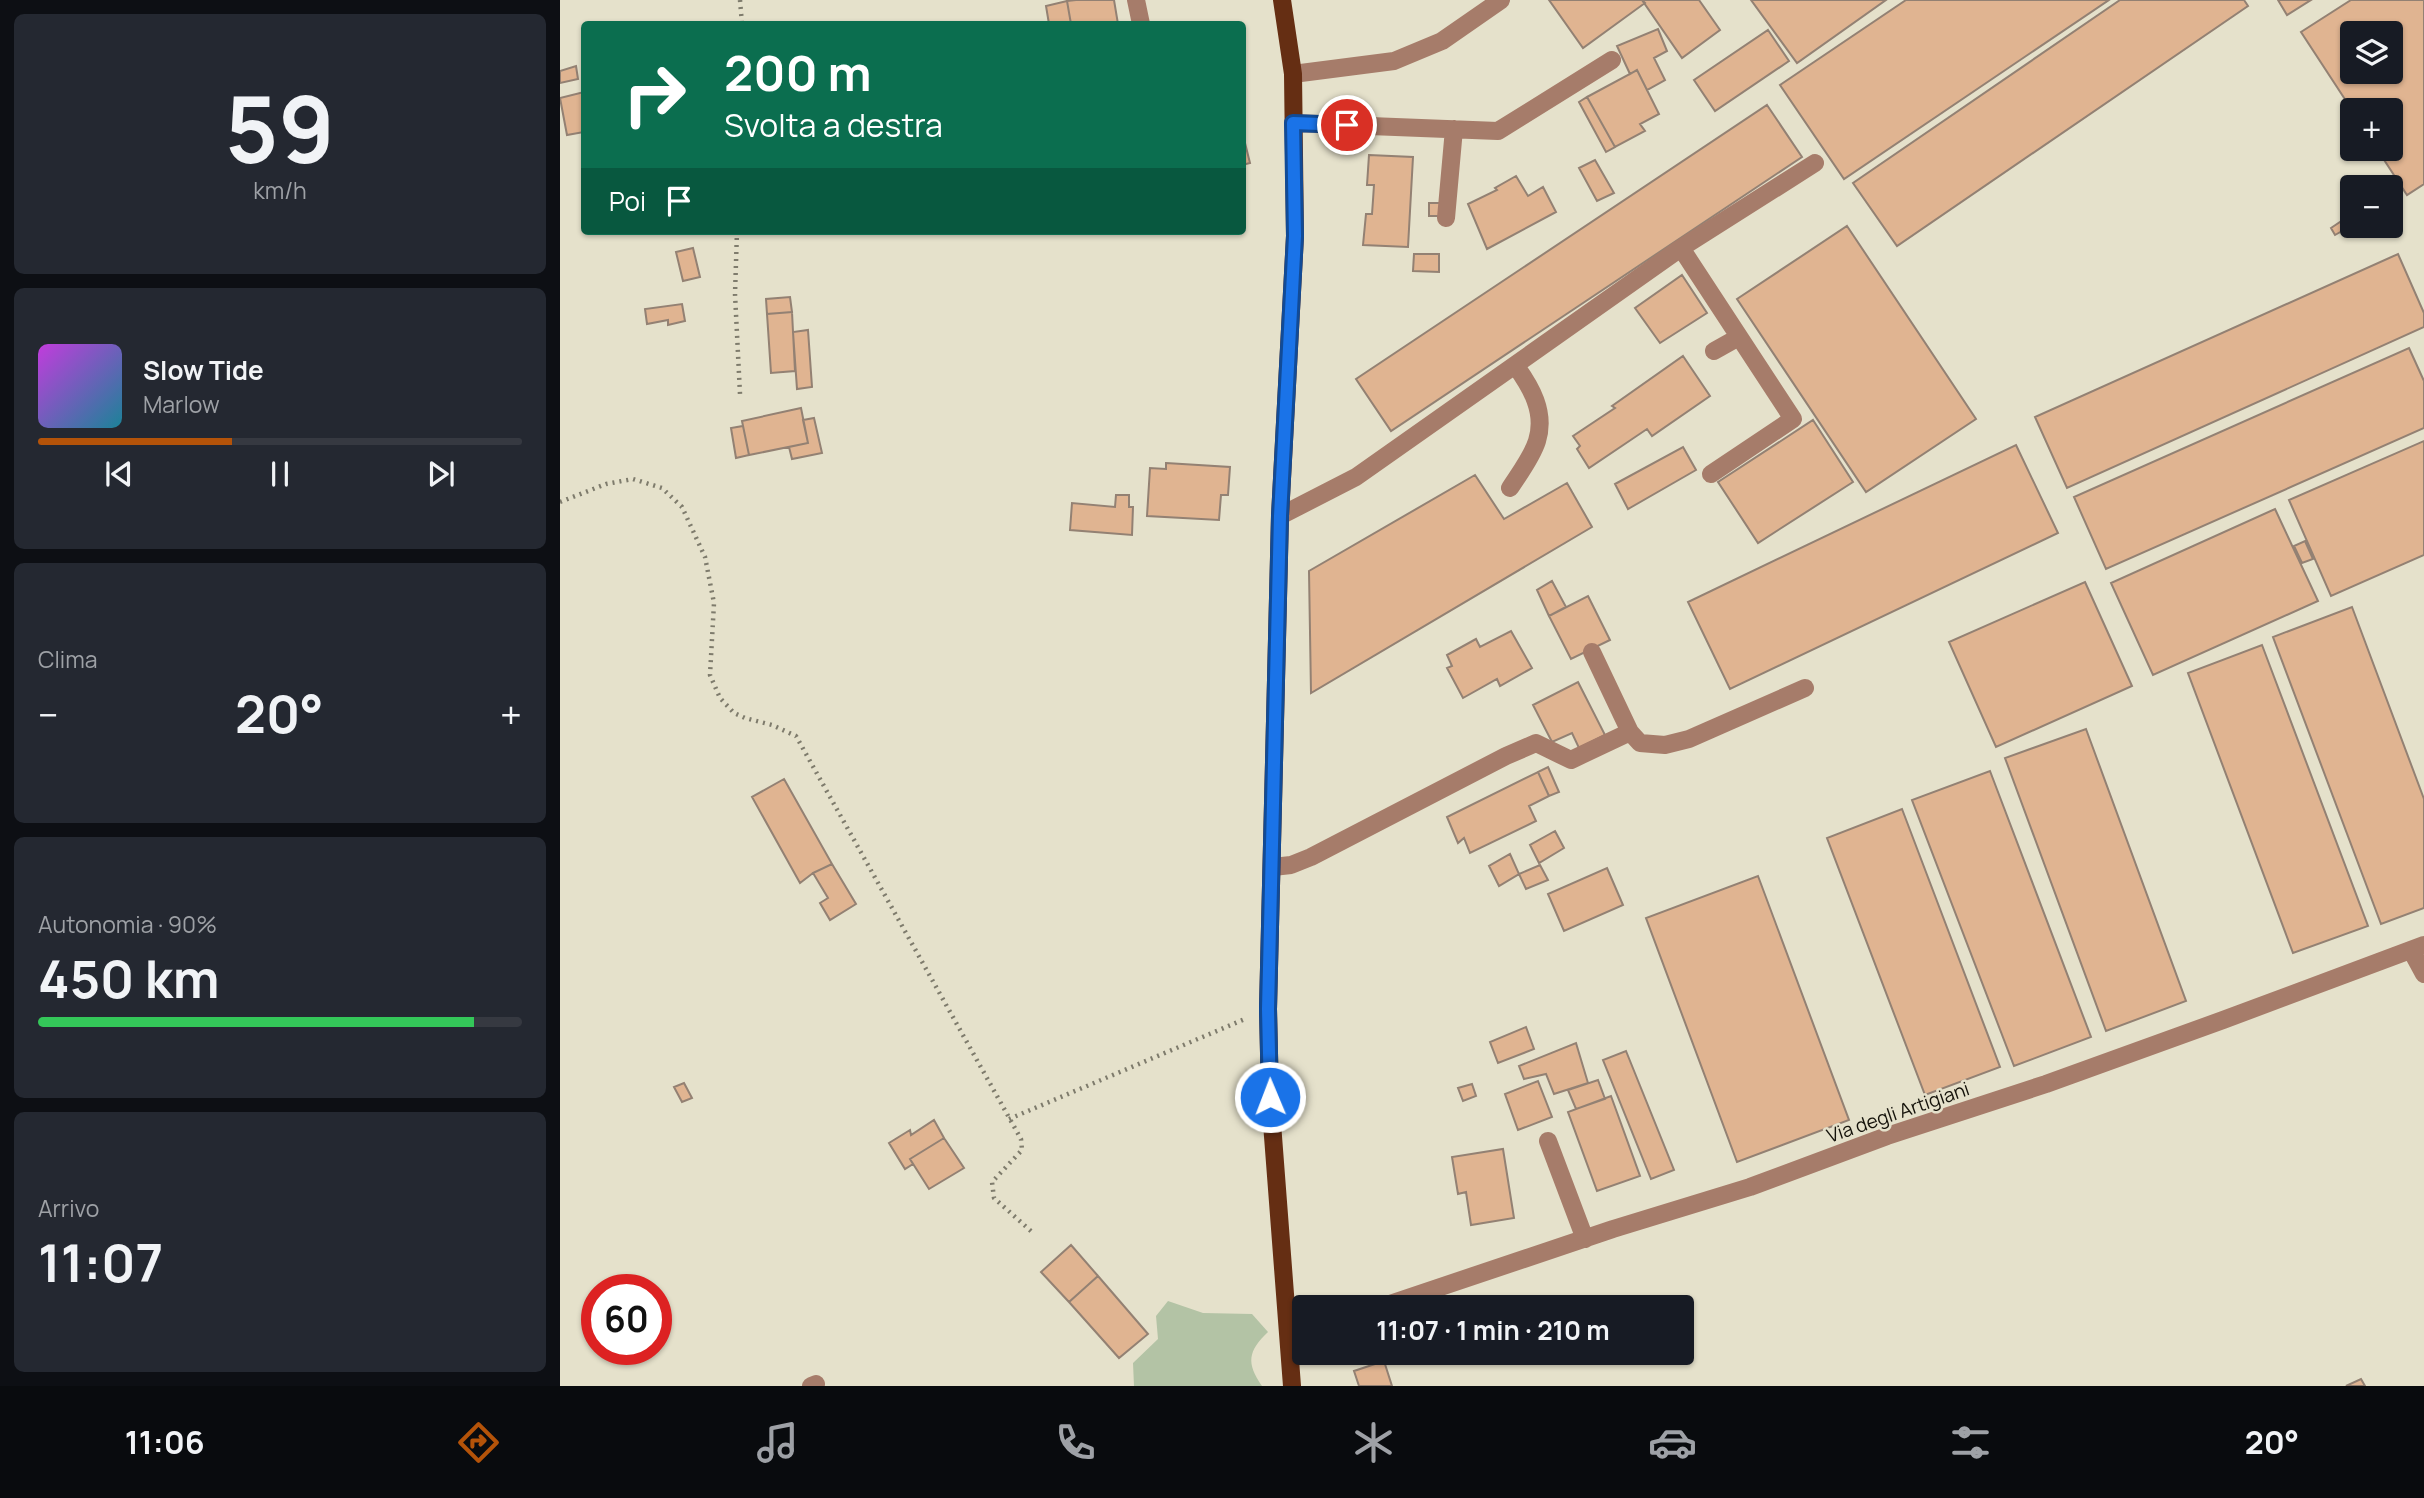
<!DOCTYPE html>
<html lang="it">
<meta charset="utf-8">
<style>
:root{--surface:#171b24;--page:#242831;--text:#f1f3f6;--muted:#9ea1a6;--line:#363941;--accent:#b45309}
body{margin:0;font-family:Manrope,sans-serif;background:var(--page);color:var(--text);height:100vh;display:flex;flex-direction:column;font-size:26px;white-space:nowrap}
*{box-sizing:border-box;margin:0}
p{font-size:23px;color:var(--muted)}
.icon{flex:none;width:38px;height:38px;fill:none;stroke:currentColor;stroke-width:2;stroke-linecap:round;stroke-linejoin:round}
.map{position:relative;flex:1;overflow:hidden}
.panel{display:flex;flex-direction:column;gap:14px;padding:14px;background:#0d0f14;width:560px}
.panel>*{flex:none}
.top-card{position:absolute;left:21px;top:21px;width:665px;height:214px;border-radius:7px;box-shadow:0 2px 5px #0004;background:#0b6e4f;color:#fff;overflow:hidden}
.tools{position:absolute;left:1780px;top:21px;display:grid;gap:14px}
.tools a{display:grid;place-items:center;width:63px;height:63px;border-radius:7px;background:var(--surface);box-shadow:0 2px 5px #0004;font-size:35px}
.speed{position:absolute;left:21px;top:1274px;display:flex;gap:14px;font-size:35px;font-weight:700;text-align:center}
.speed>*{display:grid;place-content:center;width:91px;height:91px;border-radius:50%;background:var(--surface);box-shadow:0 2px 5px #0004;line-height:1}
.speed .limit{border:10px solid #d22;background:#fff;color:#111}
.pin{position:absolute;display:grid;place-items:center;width:60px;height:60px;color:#fff;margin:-30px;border:4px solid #fff;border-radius:50%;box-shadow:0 2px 7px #0007}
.me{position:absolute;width:77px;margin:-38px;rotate:359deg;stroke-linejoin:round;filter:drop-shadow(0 0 5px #0008)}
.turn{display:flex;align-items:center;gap:24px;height:147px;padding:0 28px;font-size:32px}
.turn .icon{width:91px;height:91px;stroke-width:2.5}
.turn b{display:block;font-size:49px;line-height:60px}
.then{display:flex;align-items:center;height:66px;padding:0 28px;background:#0003;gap:14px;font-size:26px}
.big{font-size:52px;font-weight:700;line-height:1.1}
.panel .tile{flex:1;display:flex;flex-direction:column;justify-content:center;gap:10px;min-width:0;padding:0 24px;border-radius:10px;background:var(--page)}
.panel .dial{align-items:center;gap:0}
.dial b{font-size:91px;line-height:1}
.song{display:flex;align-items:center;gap:21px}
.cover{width:84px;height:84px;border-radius:10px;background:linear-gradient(135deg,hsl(290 70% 55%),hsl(190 70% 35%))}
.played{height:7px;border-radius:4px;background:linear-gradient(90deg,var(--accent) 40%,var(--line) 40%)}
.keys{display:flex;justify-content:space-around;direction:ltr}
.heat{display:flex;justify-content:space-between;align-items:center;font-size:38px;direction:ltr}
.charge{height:10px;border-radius:5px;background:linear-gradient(90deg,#34c759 90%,var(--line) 0)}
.trip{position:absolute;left:732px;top:1295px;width:402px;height:70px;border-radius:7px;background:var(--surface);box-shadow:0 2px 5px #0004;font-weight:700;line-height:70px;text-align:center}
.tabs{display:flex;height:112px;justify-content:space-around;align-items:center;background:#090b0e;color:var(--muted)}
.tabs .icon{width:49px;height:49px}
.tabs .selected{color:var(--accent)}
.tabs b{font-size:32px;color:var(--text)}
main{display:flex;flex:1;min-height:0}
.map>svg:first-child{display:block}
.green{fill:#b3c3a5}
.building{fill:#e0b491;stroke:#938173;stroke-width:2;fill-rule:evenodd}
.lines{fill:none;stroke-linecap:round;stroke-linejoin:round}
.path{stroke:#7e7b6c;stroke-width:4.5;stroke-dasharray:2 5;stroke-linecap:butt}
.lane{stroke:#a67c6a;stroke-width:18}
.primary{stroke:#652e13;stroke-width:18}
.route-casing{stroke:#114b97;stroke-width:18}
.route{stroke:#1a73e8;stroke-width:12}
.labels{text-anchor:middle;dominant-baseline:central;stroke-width:5;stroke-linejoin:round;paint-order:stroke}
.street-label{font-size:19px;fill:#14120a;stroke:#e5e1cb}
</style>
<main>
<section class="panel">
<div class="tile dial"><b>59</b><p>km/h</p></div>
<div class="tile">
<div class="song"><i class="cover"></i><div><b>Slow Tide</b><p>Marlow</p></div></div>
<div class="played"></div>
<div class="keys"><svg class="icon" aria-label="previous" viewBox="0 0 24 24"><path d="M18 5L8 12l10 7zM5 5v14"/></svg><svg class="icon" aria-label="pause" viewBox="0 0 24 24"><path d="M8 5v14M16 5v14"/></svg><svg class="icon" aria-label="next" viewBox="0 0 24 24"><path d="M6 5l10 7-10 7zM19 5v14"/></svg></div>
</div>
<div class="tile"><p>Clima</p>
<div class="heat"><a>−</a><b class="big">20°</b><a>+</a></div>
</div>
<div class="tile"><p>Autonomia · 90%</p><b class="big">450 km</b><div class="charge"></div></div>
<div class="tile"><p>Arrivo</p><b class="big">11:07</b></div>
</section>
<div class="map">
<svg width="1864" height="1386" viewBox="0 0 1864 1386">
<rect width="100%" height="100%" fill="#e5e1cb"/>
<path class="green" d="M608,1301L643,1313L692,1314L708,1332C688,1351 686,1363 702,1386H574L573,1363L598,1339L596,1316Z"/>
<path class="building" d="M516,0H554L558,24H511L507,1Z
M989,0H1082L1085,3L1023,48Z
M1082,0H1139L1160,30L1122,58Z
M1191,0H1326L1237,63Z
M1346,0H1549L1284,179L1220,85Z
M1560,0H1684L1688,6L1337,246L1293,183Z
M1718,0H1751L1727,15Z
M1791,0H1864V184L1847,195L1817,149H1830V110H1792L1741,32ZM1792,33H1830V72H1792Z
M507,1L511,24H489L486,6Z
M1098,29L1107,51L1094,58L1105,80L1087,90L1077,70L1070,74L1057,46Z
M1208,30L1229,61L1155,111L1134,80Z
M16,66L18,79L0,83V71Z
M1077,70L1099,114L1080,124L1085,131L1055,147L1027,97Z
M24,92V132L7,135L0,98Z
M1027,97L1055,147L1046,152L1019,102Z
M1207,105L1242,157L831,431L796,379Z
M682,131L690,163L682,165Z
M809,155L853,157L848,247L803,245L806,214H812L813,200L814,185H807Z
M1035,160L1054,193L1037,201L1019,168Z
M956,176L968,196L983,187L996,212L927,249L908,204L937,190L935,188Z
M869,203H882V216H869Z
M1786,218L1791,226L1775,235L1771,228Z
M1287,226L1416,419L1306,492L1177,299Z
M133,248L140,277L123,281L116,252Z
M854,254H879V272L853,271Z
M1838,254L1864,313V327L1507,488L1475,417Z
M1122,275L1147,313L1100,343L1075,308Z
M230,297L232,312L207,314L206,299Z
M122,304L125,321L108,325V320L87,324L85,309Z
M232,312L235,371L211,373L207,314Z
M248,330L252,387L237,389L233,332Z
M1849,348L1864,381V428L1546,569L1514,497Z
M1123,356L1150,396L1092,436L1087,429L1029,468L1017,449L1020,446L1013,436L1055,408L1052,406Z
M241,408L248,443L189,455L182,421Z
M254,418L262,453L232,459L229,447L248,443L243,420Z
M1253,420L1293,482L1198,543L1158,482Z
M183,426L189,455L176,458L171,428Z
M1864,441V555L1771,596L1729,500Z
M1456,445L1498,533L1170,689L1128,602Z
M1123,447L1136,470L1068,509L1055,484Z
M606,463L670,467L668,495H661L659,520L587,516L590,468L606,469Z
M915,475L944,519L1007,483L1032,527L751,693L749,571Z
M556,495H569V507H573L572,535L510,530L512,503L555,507Z
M1715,509L1758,601L1593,675L1551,583Z
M1745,541L1753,559L1742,563L1734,546Z
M992,581L1006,607L989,616L977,590Z
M1525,582L1572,686L1436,747L1389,642Z
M1028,596L1050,640L1011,659L989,616Z
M1792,607L1864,799V908L1821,924L1713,637Z
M951,631L972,668L940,686L937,679L903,698L887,668L892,666L887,655L916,639L920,647Z
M1702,645L1808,926L1733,953L1628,673Z
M1018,682L1045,735L1019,748L1012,733L992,742L973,705Z
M1526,729L1626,1001L1546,1031L1445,758Z
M988,767L999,792L989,796L978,772Z
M1430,771L1531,1037L1454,1066L1352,800Z
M978,772L989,796L969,806L976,821L910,853L904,838L898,843L887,817Z
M224,779L272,864L253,873L240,883L192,797Z
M1342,809L1440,1067L1365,1095L1267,838Z
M995,831L1004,848L979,863L970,845Z
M950,854L959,874L939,886L929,866Z
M272,864L296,904L270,920L260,903L268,898L253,873Z
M980,865L988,880L966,889L959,874Z
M1047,868L1063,905L1004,931L988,894Z
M1198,876L1289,1120L1177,1162L1086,918Z
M966,1027L974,1049L938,1063L930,1042Z
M1016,1043L1028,1083L994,1094L986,1074L964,1079L959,1066Z
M1066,1051L1114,1170L1091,1179L1043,1060Z
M1038,1080L1045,1099L1016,1109L1008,1090Z
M978,1081L992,1117L958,1130L945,1094Z
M124,1083L132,1098L122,1102L114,1087Z
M912,1084L916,1096L903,1101L898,1088Z
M1051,1096L1080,1176L1037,1191L1008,1112Z
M374,1120L384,1138L350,1159L353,1164L345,1169L329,1143L350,1130L351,1135Z
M384,1138L404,1168L369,1189L350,1159Z
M943,1149L954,1218L911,1225L906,1192L898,1194L892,1157Z
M511,1245L538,1276L509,1302L481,1272Z
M538,1276L588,1334L559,1358L509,1302Z
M824,1361L832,1386H799L794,1371Z
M1801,1379L1805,1386H1786Z"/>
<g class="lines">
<path class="path" d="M180,0L182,24
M177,231L175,294L180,394
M0,502L46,484L73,479L102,488L122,507L145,557L154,603L150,675L160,698L174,713L185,718L212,725L236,736L461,1139L462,1150L432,1182L434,1198L472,1232
M449,1119L685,1019"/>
<path class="lane" d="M576,0L581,24
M733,74L834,61L882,41L941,0
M733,123L938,131L1052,60
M886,218L894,129
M1121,248L1233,419L1151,474
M1154,351L1179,337
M950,488C959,474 972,457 977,441C986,412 971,387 955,365
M720,516L796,477L1121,248L1255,163
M1032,652L1070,732
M713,867L731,865L751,857L946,756L976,743L1011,760L1070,732L1080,743L1105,745L1129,739L1245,688
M1851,950L1864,974
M988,1141L1025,1239
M821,1307L1053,1229L1190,1187L1327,1136L1486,1084L1663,1020L1864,945
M729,1336L744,1331
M251,1386L256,1384"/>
<path class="primary" d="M722,0L733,74L735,236L720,516L708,1009L710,1097L732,1386"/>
</g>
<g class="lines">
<g class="route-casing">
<path id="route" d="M710,1097L708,1009L720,516L735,236L733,123L787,125"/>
</g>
<use href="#route" class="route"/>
</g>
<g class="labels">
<g class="street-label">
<text transform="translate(1338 1112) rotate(-19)">Via degli Artigiani</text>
</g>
</g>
</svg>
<div class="tools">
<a><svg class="icon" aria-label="layers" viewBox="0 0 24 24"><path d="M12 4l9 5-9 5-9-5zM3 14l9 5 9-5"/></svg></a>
<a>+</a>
<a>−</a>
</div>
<div class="speed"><div class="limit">60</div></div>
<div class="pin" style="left:787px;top:125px;background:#d93025"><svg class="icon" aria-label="arrive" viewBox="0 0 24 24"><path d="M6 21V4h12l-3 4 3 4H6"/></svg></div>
<svg class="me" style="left:710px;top:1097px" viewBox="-20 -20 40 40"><circle r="17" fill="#1a73e8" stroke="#fff" stroke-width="3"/><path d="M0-11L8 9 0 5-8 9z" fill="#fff"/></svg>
<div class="trip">11:07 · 1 min · 210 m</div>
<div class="top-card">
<div class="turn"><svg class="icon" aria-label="right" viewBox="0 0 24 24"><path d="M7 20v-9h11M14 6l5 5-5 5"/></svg><div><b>200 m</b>Svolta a destra</div></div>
<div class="then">Poi<svg class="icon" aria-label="arrive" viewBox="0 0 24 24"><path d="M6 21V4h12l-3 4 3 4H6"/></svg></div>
</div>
</div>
</main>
<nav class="tabs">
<b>11:06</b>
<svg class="icon selected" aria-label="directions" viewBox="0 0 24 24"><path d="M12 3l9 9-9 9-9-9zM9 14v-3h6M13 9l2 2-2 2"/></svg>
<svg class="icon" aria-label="music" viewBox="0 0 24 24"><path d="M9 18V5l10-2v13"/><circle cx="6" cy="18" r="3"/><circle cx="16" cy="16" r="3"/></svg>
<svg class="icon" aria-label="phone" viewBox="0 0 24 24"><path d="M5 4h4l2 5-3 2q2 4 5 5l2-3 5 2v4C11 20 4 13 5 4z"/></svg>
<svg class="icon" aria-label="climate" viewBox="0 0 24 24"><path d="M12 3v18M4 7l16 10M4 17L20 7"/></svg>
<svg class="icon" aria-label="car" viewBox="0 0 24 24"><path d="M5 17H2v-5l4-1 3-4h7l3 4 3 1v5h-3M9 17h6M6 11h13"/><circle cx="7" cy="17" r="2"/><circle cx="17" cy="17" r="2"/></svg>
<svg class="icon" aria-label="filters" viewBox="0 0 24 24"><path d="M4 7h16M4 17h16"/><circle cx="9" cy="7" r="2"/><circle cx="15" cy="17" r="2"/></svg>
<b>20°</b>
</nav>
